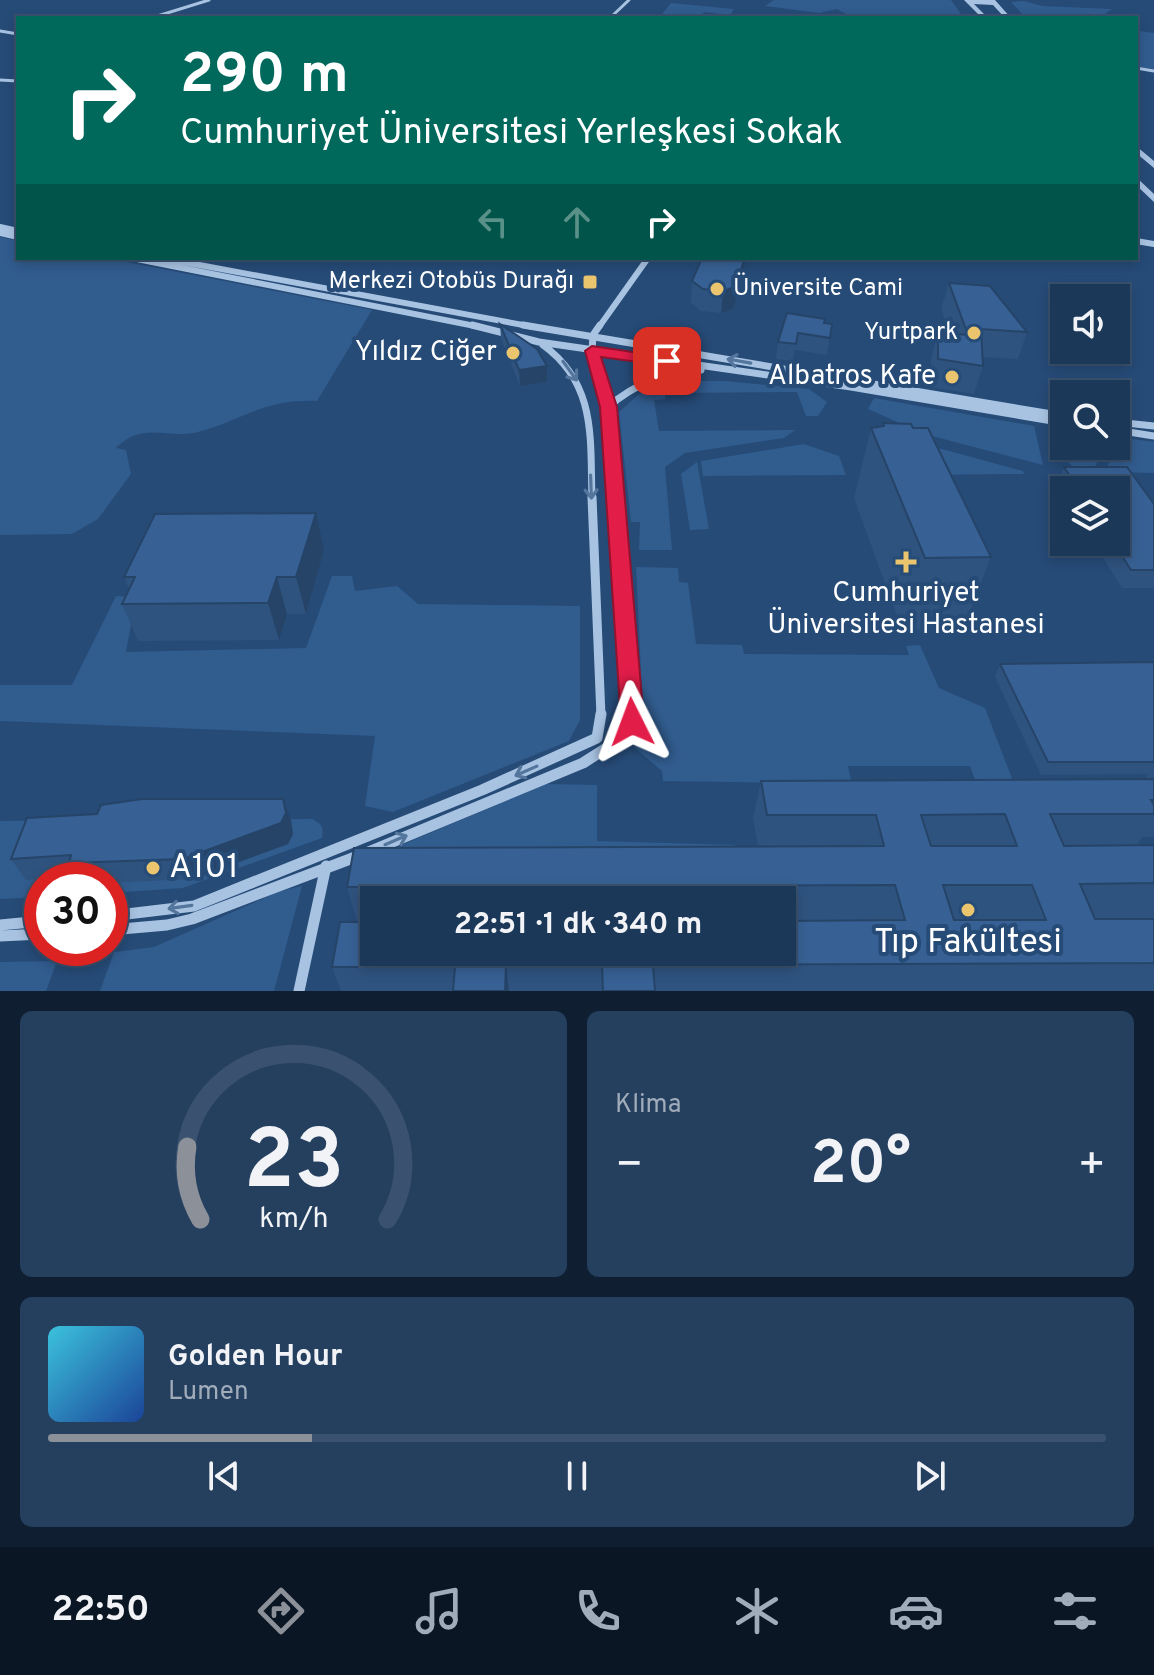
<!DOCTYPE html>
<html lang="tr">
<meta charset="utf-8">
<style>
:root{--surface:#1c3859;--page:#253f5f;--text:#f1f3f6;--muted:#a0acba;--line:#3a526f;--accent:#8c9099}
body{margin:0;font-family:Overpass,sans-serif;background:var(--page);color:var(--text);height:100vh;display:flex;flex-direction:column;font-size:30px;white-space:nowrap}
*{box-sizing:border-box;margin:0}
p{font-size:26px;color:var(--muted)}
.icon{flex:none;width:44px;height:44px;fill:none;stroke:currentColor;stroke-width:2;stroke-linecap:round;stroke-linejoin:round}
.map{position:relative;height:991px;overflow:hidden}
.drawer{display:flex;flex-direction:column;gap:20px;padding:20px;background:#0f1f31;flex:1}
.drawer>*{flex:none}
.guide{position:absolute;left:16px;top:16px;width:1122px;height:244px;border-radius:0px;box-shadow:0 4px 12px #0003,0 0 0 2px var(--line);background:#00695c;color:#fff;overflow:hidden}
.fabs{position:absolute;left:1050px;top:284px;display:grid;gap:16px}
.fabs a{display:grid;place-items:center;width:80px;height:80px;border-radius:0px;background:var(--surface);box-shadow:0 4px 12px #0003,0 0 0 2px var(--line);font-size:40px}
.speed{position:absolute;left:24px;top:862px;display:flex;gap:16px;font-size:40px;font-weight:700;text-align:center}
.speed>*{display:grid;place-content:center;width:104px;height:104px;border-radius:50%;background:var(--surface);box-shadow:0 4px 12px #0003,0 0 0 2px var(--line);line-height:1}
.speed .limit{border:12px solid #d22;background:#fff;color:#111}
.pin{position:absolute;display:grid;place-items:center;width:68px;height:68px;color:#fff;margin:-34px;border-radius:16px;box-shadow:0 4px 12px #0006}
.me{position:absolute;width:88px;margin:-44px;rotate:357deg;stroke-linejoin:round;filter:drop-shadow(0 0 6px #0008)}
.turn{display:flex;align-items:center;gap:28px;height:168px;padding:0 32px;font-size:36px}
.turn .icon{width:104px;height:104px;stroke-width:2.5}
.turn b{display:block;font-size:56px;line-height:68px}
.lanes{display:flex;align-items:center;height:76px;padding:0 32px;background:#0003;justify-content:center;gap:40px;direction:ltr}
.lanes .off{opacity:.35}
.big{font-size:60px;font-weight:700;line-height:1.1}
.drawer .tile{flex:1;display:flex;flex-direction:column;justify-content:center;gap:12px;min-width:0;padding:0 28px;border-radius:12px;background:var(--page)}
.drawer .dial{align-items:center;gap:0}
.dial svg{height:208px;overflow:visible;fill:none;stroke:var(--line);stroke-width:7;stroke-linecap:round;text-anchor:middle}
.dial text{fill:var(--text);stroke:none}
.song{display:flex;align-items:center;gap:24px}
.cover{width:96px;height:96px;border-radius:12px;background:linear-gradient(135deg,hsl(190 70% 55%),hsl(220 70% 35%))}
.played{height:8px;border-radius:4px;background:linear-gradient(90deg,var(--accent) 25%,var(--line) 25%)}
.keys{display:flex;justify-content:space-around;direction:ltr}
.heat{display:flex;justify-content:space-between;align-items:center;font-size:44px;direction:ltr}
.drawer .tiles{flex:1;display:grid;gap:20px;grid-template-columns:1fr 1fr}
.tile:last-child{grid-column:span 2}
.trip{position:absolute;left:360px;top:886px;width:436px;height:80px;border-radius:0px;background:var(--surface);box-shadow:0 4px 12px #0003,0 0 0 2px var(--line);font-weight:700;line-height:80px;text-align:center}
.menu{display:flex;height:128px;justify-content:space-around;align-items:center;background:#0b1624;color:var(--muted)}
.menu .icon{width:56px;height:56px}
.menu .active{color:var(--accent)}
.menu b{font-size:36px;color:var(--text)}
.map>svg:first-child{display:block}
.green{fill:#315c8e}
.lines{fill:none;stroke-linecap:round;stroke-linejoin:round}
.minor-far4{stroke:#a8c3e2;stroke-width:3}
.minor-far3{stroke:#a8c3e2;stroke-width:6}
.minor-far2{stroke:#a8c3e2;stroke-width:7}
.minor-far1{stroke:#a8c3e2;stroke-width:9}
.minor{stroke:#a8c3e2;stroke-width:11}
.tertiary{fill:#a8c3e2;fill-rule:evenodd}
.wall{fill:#2f537f;fill-rule:evenodd}
.shaded-wall{fill:#264468}
.building{fill:#376194;stroke:#264468;stroke-width:2;fill-rule:evenodd}
.oneway{stroke:#54759c}
.route{fill:#e11d48;stroke:#92132f;stroke-width:2}
.poi-dot{fill:#ebc56e;stroke:#264b77;stroke-width:3}
.labels{text-anchor:middle;dominant-baseline:central;stroke-width:8;stroke-linejoin:round;paint-order:stroke}
.far-poi-label{font-size:24px;fill:#fff;stroke:#264b77;text-anchor:end}
.poi-label{font-size:28px;fill:#fff;stroke:#264b77;text-anchor:end}
.near-poi-label{font-size:34px;fill:#fff;stroke:#264b77;text-anchor:start}
</style>
<div class="map">
<svg width="1154" height="991" viewBox="0 0 1154 991">
<rect width="100%" height="100%" fill="#264b77"/>
<path class="green" d="M774,0H951L964,18C935,18 859,26 837,9L819,13L765,6Z
M1024,1L1042,6L1112,9L1099,18L1037,14L1038,18H1026L1011,2Z
M671,3L734,9L730,15L704,12L700,18H659Z
M1139,31L1154,33V69L1136,67V39Z
M0,237L18,241V258H106L372,310L317,401C262,399 244,420 198,432C169,440 143,420 116,448L126,450L131,474L98,519L72,534L0,535Z
M677,381H725L809,389L827,402L818,416H806L797,392L665,393V399L654,400L659,431L795,430L784,438L685,453L665,467L672,550H639L640,522H631L619,412L639,394Z
M874,398L1034,426L1043,465L924,434L868,409Z
M1053,428L1064,430V446H1105L1092,473C1061,466 1063,455 1053,428Z
M1125,438L1154,442V473L1109,472L1108,464Z
M920,443L1023,471L1024,474L906,475Z
M804,444L839,456L846,475L703,476L701,461Z
M697,462L709,529L690,530L681,474Z
M636,567L678,568L679,582L688,583L696,644L742,645L744,654L898,655H909L906,646L920,645L939,688L985,708L1013,781L975,780L970,766H848L852,784L663,781L662,771L633,746L644,734Z
M332,576H352L355,591L397,586L418,604L580,606V720L569,741L393,812L365,806L375,736L0,721V685H72L116,596L136,597L126,652L306,648Z
M546,784L597,785V841L735,845L740,880L364,861Z
M312,819C322,824 324,827 322,838L183,888L110,893V880H42V897L0,899V821Z
M302,886L274,991H100L114,952L154,947L280,891Z
M57,961L46,991H0V962Z"/>
<g class="lines">
<path class="minor-far4" d="M151,18L209,0
M610,18L629,0
M0,31L18,34
M1136,68L1154,71
M0,80L18,81"/>
<path class="minor-far3" d="M0,227L18,231
M0,233L18,237
M1136,241L1154,244
M132,258L480,327
M162,258L534,327
M599,327L648,258"/>
<path class="minor-far2" d="M472,325L539,342L851,387L1064,423
M523,325L1064,416
M600,325L593,335L592,351L608,407L616,499
M543,345C597,384 590,439 592,499
M608,407C637,382 663,374 701,370
M1116,422L1154,426
M1116,430L1154,436"/>
<path class="minor-far1" d="M592,497L601,716
M616,497L632,716"/>
<path class="minor" d="M110,916L194,906L482,790L597,738L601,714
M0,925L42,921
M110,930L167,925L192,919L366,853L583,763L624,737L632,722V714
M0,936L42,934
M299,991L326,866"/>
<path class="tertiary" d="M964,0H995L1011,18H1005L993,5L974,4L988,18H982Z
M1136,146L1154,161V168L1136,153Z
M1136,177L1154,194V202L1136,185Z"/>
</g>
<path class="wall" d="M746,258L743,276L733,309L721,313L700,311L691,302L692,281Z
M949,283L1027,332L1018,359L983,357V366L974,394L930,387L931,359L938,332L950,333L941,309Z
M824,323L830,338L827,355L795,350L793,361L776,359L778,342Z
M500,324L547,382L520,386L501,339Z
M883,423L991,557L963,630H902L854,498L871,428L882,426Z
M1064,467L1154,504V588H1122L1093,542H1116V490H1064V495L1057,485Z
M324,550L306,614H287L279,640L138,641L122,604L129,589L124,577Z
M1154,662V837H1142L1137,845H1154V918L1095,919H1154V991H341L332,967L357,922L347,887L758,846L753,818L761,781L1145,779L1148,774L1041,775L995,677L1000,664ZM374,900H782V952H374Z
M283,799L291,820L293,834L288,844L193,879L110,883V880H80L78,876L26,880L11,859L97,814Z"/>
<path class="shaded-wall" d="M746,258L743,276L733,309L721,313L723,291Z
M547,366V382L520,386L519,370Z
M316,513L324,550L306,614L296,577Z
M277,577L287,614L279,640L268,603Z
M283,799L291,820L293,834L288,844L193,879L183,859Z
M506,966L509,991H505Z"/>
<path class="building" d="M702,258H745L735,287L723,291L703,289L692,281Z
M949,283L990,286L1027,332L981,329L983,366L938,359V332L968,335Z
M787,313L825,319L824,323L832,324L830,338L798,333L796,344L778,342Z
M500,324L537,349L547,366L519,370Z
M883,423L911,424L913,428H928L991,557L925,558L871,428L884,426Z
M1064,467H1127L1154,504V570H1131L1113,542H1116V490H1079Z
M316,513L296,577H277L268,603L122,604L135,577H124L155,514Z
M1154,662V762H1048L1000,664Z
M1154,779V800H1151L1154,805V814H1050L1064,846L1154,845V883L1080,884L1095,919H1154V963L653,965L655,991H603L602,966H506L505,991H453L455,967H332L340,922H374V952H782V921L905,920L895,885L648,886L649,900H600V886L510,887V900H461L462,887H347L354,848L884,846L876,815H767L761,781ZM1005,814L1017,846H931L921,815ZM943,885H1032L1046,920H954Z
M142,799H283L286,813L281,823L183,859L69,863L71,855L11,859L27,818L97,814L101,805Z"/>
<defs><path id="oneway-shaft" d="M-6 0H5M1.5-3L5.5 0L1.5 3" fill="none" stroke-width="1.6" stroke-linecap="round" stroke-linejoin="round" transform="scale(2)"/></defs>
<g class="oneway">
<use href="#oneway-shaft" transform="translate(739 361) rotate(-170)"/>
<use href="#oneway-shaft" transform="translate(570 371) rotate(54)"/>
<use href="#oneway-shaft" transform="translate(591 487) rotate(88)"/>
<use href="#oneway-shaft" transform="translate(526 771) rotate(156)"/>
<use href="#oneway-shaft" transform="translate(396 840) rotate(-23)"/>
<use href="#oneway-shaft" transform="translate(180 907) rotate(172)"/>
</g>
<path class="route" d="M592,346L667,357L675,361L667,366L601,357L617,407L644,722L640,728L632,731L624,728L621,722L600,407L585,351Z"/>
<g class="poi-dot">
<rect x="582" y="274" width="16" height="16" rx="4"/>
<circle cx="717" cy="289" r="8"/>
<circle cx="974" cy="333" r="8"/>
<circle cx="513" cy="353" r="8"/>
<circle cx="952" cy="377" r="8"/>
<path d="M902 550h8v8h8v8h-8v8h-8v-8h-8v-8h8z"/>
<circle cx="153" cy="868" r="8"/>
<circle cx="968" cy="910" r="8"/>
</g>
<g class="labels">
<g class="far-poi-label">
<text x="574" y="282">Merkezi Otobüs Durağı</text>
<text x="733" y="289" text-anchor="start">Üniversite Cami</text>
<text x="958" y="333">Yurtpark</text>
</g>
<g class="poi-label">
<text x="497" y="353">Yıldız Ciğer</text>
<text x="936" y="377">Albatros Kafe</text>
<text x="906" y="594" text-anchor="middle">Cumhuriyet<tspan x="906" dy="32">Üniversitesi Hastanesi</tspan></text>
</g>
<g class="near-poi-label">
<text x="169" y="868">A101</text>
<text x="968" y="943" text-anchor="middle">Tıp Fakültesi</text>
</g>
</g>
</svg>
<div class="fabs">
<a><svg class="icon" aria-label="sound" viewBox="0 0 24 24"><path d="M4 9h4l5-4v14l-5-4H4zM17 9q2 3 0 6"/></svg></a>
<a><svg class="icon" aria-label="search" viewBox="0 0 24 24"><circle cx="10" cy="10" r="6"/><path d="M15 15l6 6"/></svg></a>
<a><svg class="icon" aria-label="layers" viewBox="0 0 24 24"><path d="M12 4l9 5-9 5-9-5zM3 14l9 5 9-5"/></svg></a>
</div>
<div class="speed"><div class="limit">30</div></div>
<div class="pin" style="left:667px;top:361px;background:#d93025"><svg class="icon" aria-label="arrive" viewBox="0 0 24 24"><path d="M6 21V4h12l-3 4 3 4H6"/></svg></div>
<svg class="me" style="left:632px;top:722px" viewBox="-20 -20 40 40"><path d="M0-17L14 15 0 8-14 15z" fill="#e11d48" stroke="#fff" stroke-width="4"/></svg>
<div class="trip">22:51 · 1 dk · 340 m</div>
<div class="guide">
<div class="turn"><svg class="icon" aria-label="right" viewBox="0 0 24 24"><path d="M7 20v-9h11M14 6l5 5-5 5"/></svg><div><b>290 m</b>Cumhuriyet Üniversitesi Yerleşkesi Sokak</div></div>
<div class="lanes"><svg class="icon off" aria-label="left" viewBox="0 0 24 24"><path d="M17 20v-9H6M10 6l-5 5 5 5"/></svg><svg class="icon off" aria-label="ahead" viewBox="0 0 24 24"><path d="M12 20V5M6 11l6-6 6 6"/></svg><svg class="icon" aria-label="right" viewBox="0 0 24 24"><path d="M7 20v-9h11M14 6l5 5-5 5"/></svg></div>
</div>
</div>
<section class="drawer">
<div class="tiles">
<div class="tile dial"><svg viewBox="0 0 100 80">
<path d="M14 69A42 42 0 1 1 86 69"/>
<path d="M14 69A42 42 0 0 1 9 41" stroke="#8c9099"/>
<text x="50" y="56" font-size="32" font-weight="700">23</text>
<text x="50" y="72" font-size="11">km/h</text>
</svg></div>
<div class="tile"><p>Klima</p>
<div class="heat"><a>−</a><b class="big">20°</b><a>+</a></div>
</div>
<div class="tile">
<div class="song"><i class="cover"></i><div><b>Golden Hour</b><p>Lumen</p></div></div>
<div class="played"></div>
<div class="keys"><svg class="icon" aria-label="previous" viewBox="0 0 24 24"><path d="M18 5L8 12l10 7zM5 5v14"/></svg><svg class="icon" aria-label="pause" viewBox="0 0 24 24"><path d="M8 5v14M16 5v14"/></svg><svg class="icon" aria-label="next" viewBox="0 0 24 24"><path d="M6 5l10 7-10 7zM19 5v14"/></svg></div>
</div>
</div>
</section>
<nav class="menu">
<b>22:50</b>
<svg class="icon active" aria-label="directions" viewBox="0 0 24 24"><path d="M12 3l9 9-9 9-9-9zM9 14v-3h6M13 9l2 2-2 2"/></svg>
<svg class="icon" aria-label="music" viewBox="0 0 24 24"><path d="M9 18V5l10-2v13"/><circle cx="6" cy="18" r="3"/><circle cx="16" cy="16" r="3"/></svg>
<svg class="icon" aria-label="phone" viewBox="0 0 24 24"><path d="M5 4h4l2 5-3 2q2 4 5 5l2-3 5 2v4C11 20 4 13 5 4z"/></svg>
<svg class="icon" aria-label="climate" viewBox="0 0 24 24"><path d="M12 3v18M4 7l16 10M4 17L20 7"/></svg>
<svg class="icon" aria-label="car" viewBox="0 0 24 24"><path d="M5 17H2v-5l4-1 3-4h7l3 4 3 1v5h-3M9 17h6M6 11h13"/><circle cx="7" cy="17" r="2"/><circle cx="17" cy="17" r="2"/></svg>
<svg class="icon" aria-label="filters" viewBox="0 0 24 24"><path d="M4 7h16M4 17h16"/><circle cx="9" cy="7" r="2"/><circle cx="15" cy="17" r="2"/></svg>
</nav>
